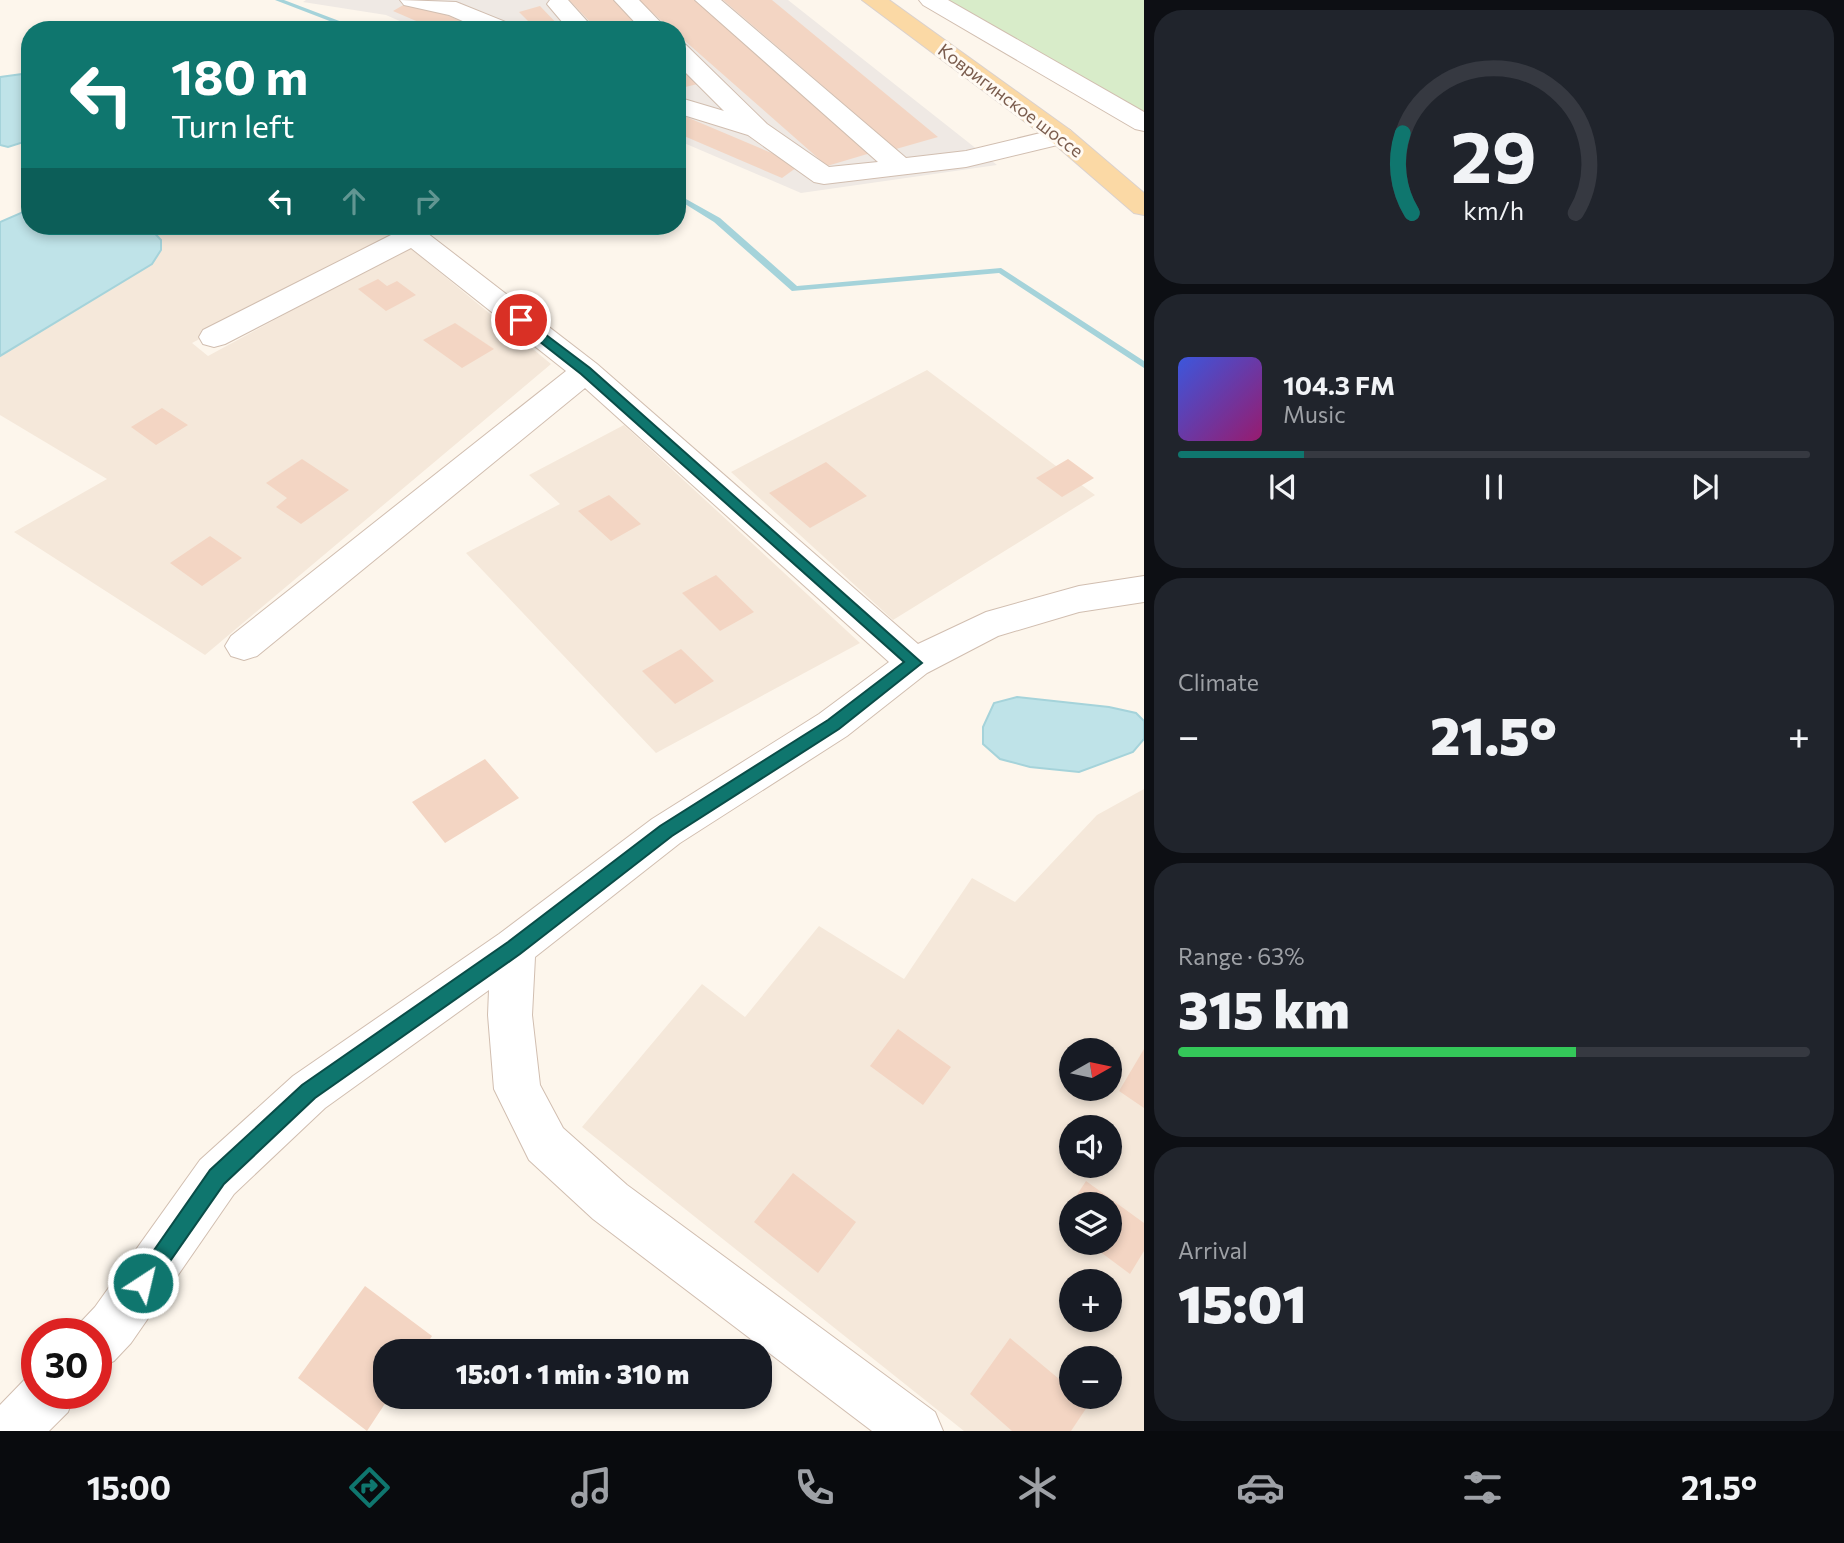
<!DOCTYPE html>
<meta charset="utf-8">
<style>
:root{--surface:#171b24;--page:#20242c;--text:#f1f3f6;--muted:#9ea1a6;--line:#363941;--accent:#0f766e}
body{margin:0;font-family:Commissioner,sans-serif;background:var(--page);color:var(--text);height:100vh;display:flex;flex-direction:column;font-size:26px;white-space:nowrap}
*{box-sizing:border-box;margin:0}
p{font-size:23px;color:var(--muted)}
.icon{flex:none;width:38px;height:38px;fill:none;stroke:currentColor;stroke-width:2;stroke-linecap:round;stroke-linejoin:round}
.map{position:relative;flex:1;overflow:hidden}
.drawer{display:flex;flex-direction:column;gap:10px;padding:10px;background:#0d0f14;width:700px}
.drawer>*{flex:none}
.top-card{position:absolute;left:21px;top:21px;width:665px;height:214px;border-radius:28px;box-shadow:0 4px 10px #0003;background:#0f766e;color:#fff;overflow:hidden}
.needle{width:46px;rotate:81deg}
.fabs{position:absolute;left:1059px;top:1038px;display:grid;gap:14px}
.fabs a{display:grid;place-items:center;width:63px;height:63px;border-radius:50%;background:var(--surface);box-shadow:0 4px 10px #0003;font-size:35px}
.speed{position:absolute;left:21px;top:1318px;display:flex;gap:14px;font-size:35px;font-weight:700;text-align:center}
.speed>*{display:grid;place-content:center;width:91px;height:91px;border-radius:50%;background:var(--surface);box-shadow:0 4px 10px #0003;line-height:1}
.speed .limit{border:10px solid #d22;background:#fff;color:#111}
.pin{position:absolute;display:grid;place-items:center;width:60px;height:60px;color:#fff;margin:-30px;border:4px solid #fff;border-radius:50%;box-shadow:0 2px 7px #0007}
.me{position:absolute;width:77px;margin:-38px;rotate:35deg;stroke-linejoin:round;filter:drop-shadow(0 0 5px #0008)}
.turn{display:flex;align-items:center;gap:24px;height:147px;padding:0 35px;font-size:32px}
.turn .icon{width:91px;height:91px;stroke-width:2.5}
.turn b{display:block;font-size:49px;line-height:60px}
.lanes{display:flex;align-items:center;height:66px;padding:0 35px;background:#0003;justify-content:center;gap:35px;direction:ltr}
.lanes .off{opacity:.35}
.big{font-size:52px;font-weight:800;line-height:1.1}
.drawer .tile{flex:1;display:flex;flex-direction:column;justify-content:center;gap:10px;min-width:0;padding:0 24px;border-radius:28px;background:var(--page)}
.drawer .dial{align-items:center;gap:0}
.dial svg{height:182px;overflow:visible;fill:none;stroke:var(--line);stroke-width:7;stroke-linecap:round;text-anchor:middle}
.dial text{fill:var(--text);stroke:none}
.song{display:flex;align-items:center;gap:21px}
.cover{width:84px;height:84px;border-radius:10px;background:linear-gradient(135deg,hsl(230 70% 55%),hsl(320 70% 35%))}
.played{height:7px;border-radius:4px;background:linear-gradient(90deg,var(--accent) 20%,var(--line) 20%)}
.keys{display:flex;justify-content:space-around;direction:ltr}
.heat{display:flex;justify-content:space-between;align-items:center;font-size:38px;direction:ltr}
.charge{height:10px;border-radius:5px;background:linear-gradient(90deg,#34c759 63%,var(--line) 0)}
.trip{position:absolute;left:373px;top:1339px;width:399px;height:70px;border-radius:28px;background:var(--surface);box-shadow:0 4px 10px #0003;font-weight:800;line-height:70px;text-align:center}
.menu{display:flex;height:112px;justify-content:space-around;align-items:center;background:#090b0e;color:var(--muted)}
.menu .icon{width:49px;height:49px}
.menu .selected{color:var(--accent)}
.menu b{font-size:32px;color:var(--text)}
main{display:flex;flex:1;min-height:0}
.map>svg:first-child{display:block}
.residential{fill:#f5e8da;fill-rule:evenodd}
.industrial{fill:#efe9e4}
.green{fill:#d8ecc9}
.water{fill:#bfe3e8;stroke:#a5d3da;stroke-width:2}
.lines{fill:none;stroke-linecap:round;stroke-linejoin:round}
.stream{fill:#a5d3da;fill-rule:evenodd}
.building{fill:#f3d5c3}
.minor-casing{stroke:#d1beb0;stroke-width:2}
.major-casing{stroke:#dad1cd;stroke-width:2}
.minor{fill:#fff;fill-rule:evenodd}
.major{fill:#fbd9a5;fill-rule:evenodd}
.route{fill:#0f766e;stroke:#0a4d48;stroke-width:2}
.labels{text-anchor:middle;dominant-baseline:central;stroke-width:6;stroke-linejoin:round;paint-order:stroke}
.far-street-label{font-size:18px;fill:#7a5c4d;stroke:#fffaf3}
</style>
<main>
<div class="map">
<svg width="1144" height="1431" viewBox="0 0 1144 1431">
<rect width="100%" height="100%" fill="#fdf6ec"/>
<path class="residential" d="M148,226H382L394,235L192,343L208,356L409,247L551,364L205,655L14,532L107,479L0,415V356L152,264L161,240Z
M927,370L1095,495L893,620L731,472Z
M624,425L860,643L656,753L466,553L560,504L529,475Z
M1144,789V1431H964L582,1127L702,984L745,1017L819,926L904,979L972,878L1015,902L1097,815ZM1071,1050H1110V1088H1071ZM1071,1127H1110V1166H1071ZM1071,1204H1110V1242H1071ZM1071,1281H1110V1320H1071ZM1071,1358H1110V1396H1071Z"/>
<path class="industrial" d="M306,0H788L997,165L801,193L677,140V30H420L386,15L303,2Z"/>
<path class="green" d="M921,0H1144V131Z"/>
<path class="water" d="M30,73V140L8,147L0,145V77Z
M30,209V226H148L161,240V250L152,264L0,356V222Z
M1017,697L1109,707L1136,713L1144,721V739L1133,752L1079,772L1030,767L1000,759L983,744V727L994,703Z"/>
<g class="lines">
<path class="stream" d="M275,0H284L363,30H353Z
M677,194L720,218L797,286L1001,268L1144,361V368L999,273L792,291L714,222L677,199Z"/>
</g>
<path class="building" d="M412,0L481,30H437L393,11Z
M569,0H616L647,30H598Z
M638,0H694L874,152L827,166L677,34V30H672Z
M723,0H772L938,137L896,149Z
M540,6L563,30H537L519,12Z
M677,59L702,83L677,89Z
M677,113L800,165L782,178L677,133Z
M378,279L387,286L397,281L416,295L386,311L358,289Z
M455,323L494,349L462,368L423,340Z
M162,408L188,425L156,445L131,427Z
M302,459L349,490L301,524L276,507L287,498L266,483Z
M1068,459L1094,478L1062,497L1036,478Z
M826,462L867,496L810,528L769,493Z
M609,495L641,524L611,541L578,511Z
M210,536L242,558L202,586L170,563Z
M716,575L754,612L720,631L682,593Z
M681,649L714,681L675,704L642,671Z
M485,759L519,798L445,843L412,802Z
M898,1029L951,1067L923,1105L870,1066Z
M1144,1049V1108L1119,1091Z
M793,1173L856,1222L818,1273L754,1222Z
M1086,1181L1144,1223V1251L1130,1274L1087,1242H1110V1204H1071Z
M1071,1205V1231L1059,1222Z
M365,1286L432,1336L422,1351H385V1396H390L367,1431L298,1378Z
M1010,1338L1071,1389V1396H1080L1089,1404L1071,1431H1012L970,1394Z"/>
<g class="lines">
<g class="minor-casing">
<path id="minor" d="M400,0L456,2L513,25L516,30H483L449,15L404,5Z
M550,0H568L595,30H569L547,4Z
M614,0H639L668,30H642Z
M695,0H721L906,158L966,151L1061,128L1070,130L1074,136L1070,142L966,167L824,184L814,182L748,135L677,113V97L724,111L677,64V43L686,45L767,124L829,167L878,162Z
M919,0H948L1144,112V131L1135,129L923,5Z
M387,226H418L597,364L918,644L986,612L1079,586L1144,576V602L1079,612L998,636L927,673L847,736L680,843L535,957L532,1015L540,1085L563,1128L627,1185L935,1412L943,1431H872L593,1219L529,1160L494,1089L488,1015L489,990L325,1108L234,1194L131,1343L114,1361L96,1369V1334H74L78,1325L95,1307L200,1160L293,1076L499,934L652,819L819,714L889,662L585,388L257,656L244,660L231,656L225,646L231,636L566,371L411,248L225,344L214,347L203,344L199,337L203,330L393,234Z
M37,1372V1393H75L68,1412L49,1431H0V1405L30,1374Z"/>
</g>
<g class="major-casing">
<path id="major" d="M862,0H889L1070,130L1144,193V215L1134,213L1052,142Z"/>
</g>
<use href="#minor" class="minor"/>
<use href="#major" class="major"/>
</g>
<path class="route" d="M521,316L590,368L922,663L839,729L672,836L520,954L315,1098L224,1184L150,1290L143,1293L136,1290L133,1283L136,1276L210,1170L302,1085L508,942L660,826L828,720L904,662L581,374L516,323L514,320Z"/>
<g class="labels">
<g class="far-street-label">
<text transform="translate(1011 100) rotate(37)">Ковригинское шоссе</text>
</g>
</g>
</svg>
<div class="fabs">
<a><svg class="needle" viewBox="-14 -14 28 28"><path d="M0-13l5 13h-10z" fill="#e53935"/><path d="M0 13l5-13h-10z" fill="#9ea1a6"/></svg></a>
<a><svg class="icon" aria-label="sound" viewBox="0 0 24 24"><path d="M4 9h4l5-4v14l-5-4H4zM17 9q2 3 0 6"/></svg></a>
<a><svg class="icon" aria-label="layers" viewBox="0 0 24 24"><path d="M12 4l9 5-9 5-9-5zM3 14l9 5 9-5"/></svg></a>
<a>+</a>
<a>−</a>
</div>
<div class="speed"><div class="limit">30</div></div>
<div class="pin" style="left:521px;top:320px;background:#d93025"><svg class="icon" aria-label="arrive" viewBox="0 0 24 24"><path d="M6 21V4h12l-3 4 3 4H6"/></svg></div>
<svg class="me" style="left:143px;top:1283px" viewBox="-20 -20 40 40"><circle r="17" fill="#0f766e" stroke="#fff" stroke-width="3"/><path d="M0-11L8 9 0 5-8 9z" fill="#fff"/></svg>
<div class="trip">15:01 · 1 min · 310 m</div>
<div class="top-card">
<div class="turn"><svg class="icon" aria-label="left" viewBox="0 0 24 24"><path d="M17 20v-9H6M10 6l-5 5 5 5"/></svg><div><b>180 m</b>Turn left</div></div>
<div class="lanes"><svg class="icon" aria-label="left" viewBox="0 0 24 24"><path d="M17 20v-9H6M10 6l-5 5 5 5"/></svg><svg class="icon off" aria-label="ahead" viewBox="0 0 24 24"><path d="M12 20V5M6 11l6-6 6 6"/></svg><svg class="icon off" aria-label="right" viewBox="0 0 24 24"><path d="M7 20v-9h11M14 6l5 5-5 5"/></svg></div>
</div>
</div>
<section class="drawer">
<div class="tile dial"><svg viewBox="0 0 100 80">
<path d="M14 69A42 42 0 1 1 86 69"/>
<path d="M14 69A42 42 0 0 1 10 34" stroke="#0f766e"/>
<text x="50" y="56" font-size="32" font-weight="700">29</text>
<text x="50" y="72" font-size="11">km/h</text>
</svg></div>
<div class="tile">
<div class="song"><i class="cover"></i><div><b>104.3 FM</b><p>Music</p></div></div>
<div class="played"></div>
<div class="keys"><svg class="icon" aria-label="previous" viewBox="0 0 24 24"><path d="M18 5L8 12l10 7zM5 5v14"/></svg><svg class="icon" aria-label="pause" viewBox="0 0 24 24"><path d="M8 5v14M16 5v14"/></svg><svg class="icon" aria-label="next" viewBox="0 0 24 24"><path d="M6 5l10 7-10 7zM19 5v14"/></svg></div>
</div>
<div class="tile"><p>Climate</p>
<div class="heat"><a>−</a><b class="big">21.5°</b><a>+</a></div>
</div>
<div class="tile"><p>Range · 63%</p><b class="big">315 km</b><div class="charge"></div></div>
<div class="tile"><p>Arrival</p><b class="big">15:01</b></div>
</section>
</main>
<nav class="menu">
<b>15:00</b>
<svg class="icon selected" aria-label="directions" viewBox="0 0 24 24"><path d="M12 3l9 9-9 9-9-9zM9 14v-3h6M13 9l2 2-2 2"/></svg>
<svg class="icon" aria-label="music" viewBox="0 0 24 24"><path d="M9 18V5l10-2v13"/><circle cx="6" cy="18" r="3"/><circle cx="16" cy="16" r="3"/></svg>
<svg class="icon" aria-label="phone" viewBox="0 0 24 24"><path d="M5 4h4l2 5-3 2q2 4 5 5l2-3 5 2v4C11 20 4 13 5 4z"/></svg>
<svg class="icon" aria-label="climate" viewBox="0 0 24 24"><path d="M12 3v18M4 7l16 10M4 17L20 7"/></svg>
<svg class="icon" aria-label="car" viewBox="0 0 24 24"><path d="M5 17H2v-5l4-1 3-4h7l3 4 3 1v5h-3M9 17h6M6 11h13"/><circle cx="7" cy="17" r="2"/><circle cx="17" cy="17" r="2"/></svg>
<svg class="icon" aria-label="filters" viewBox="0 0 24 24"><path d="M4 7h16M4 17h16"/><circle cx="9" cy="7" r="2"/><circle cx="15" cy="17" r="2"/></svg>
<b>21.5°</b>
</nav>
